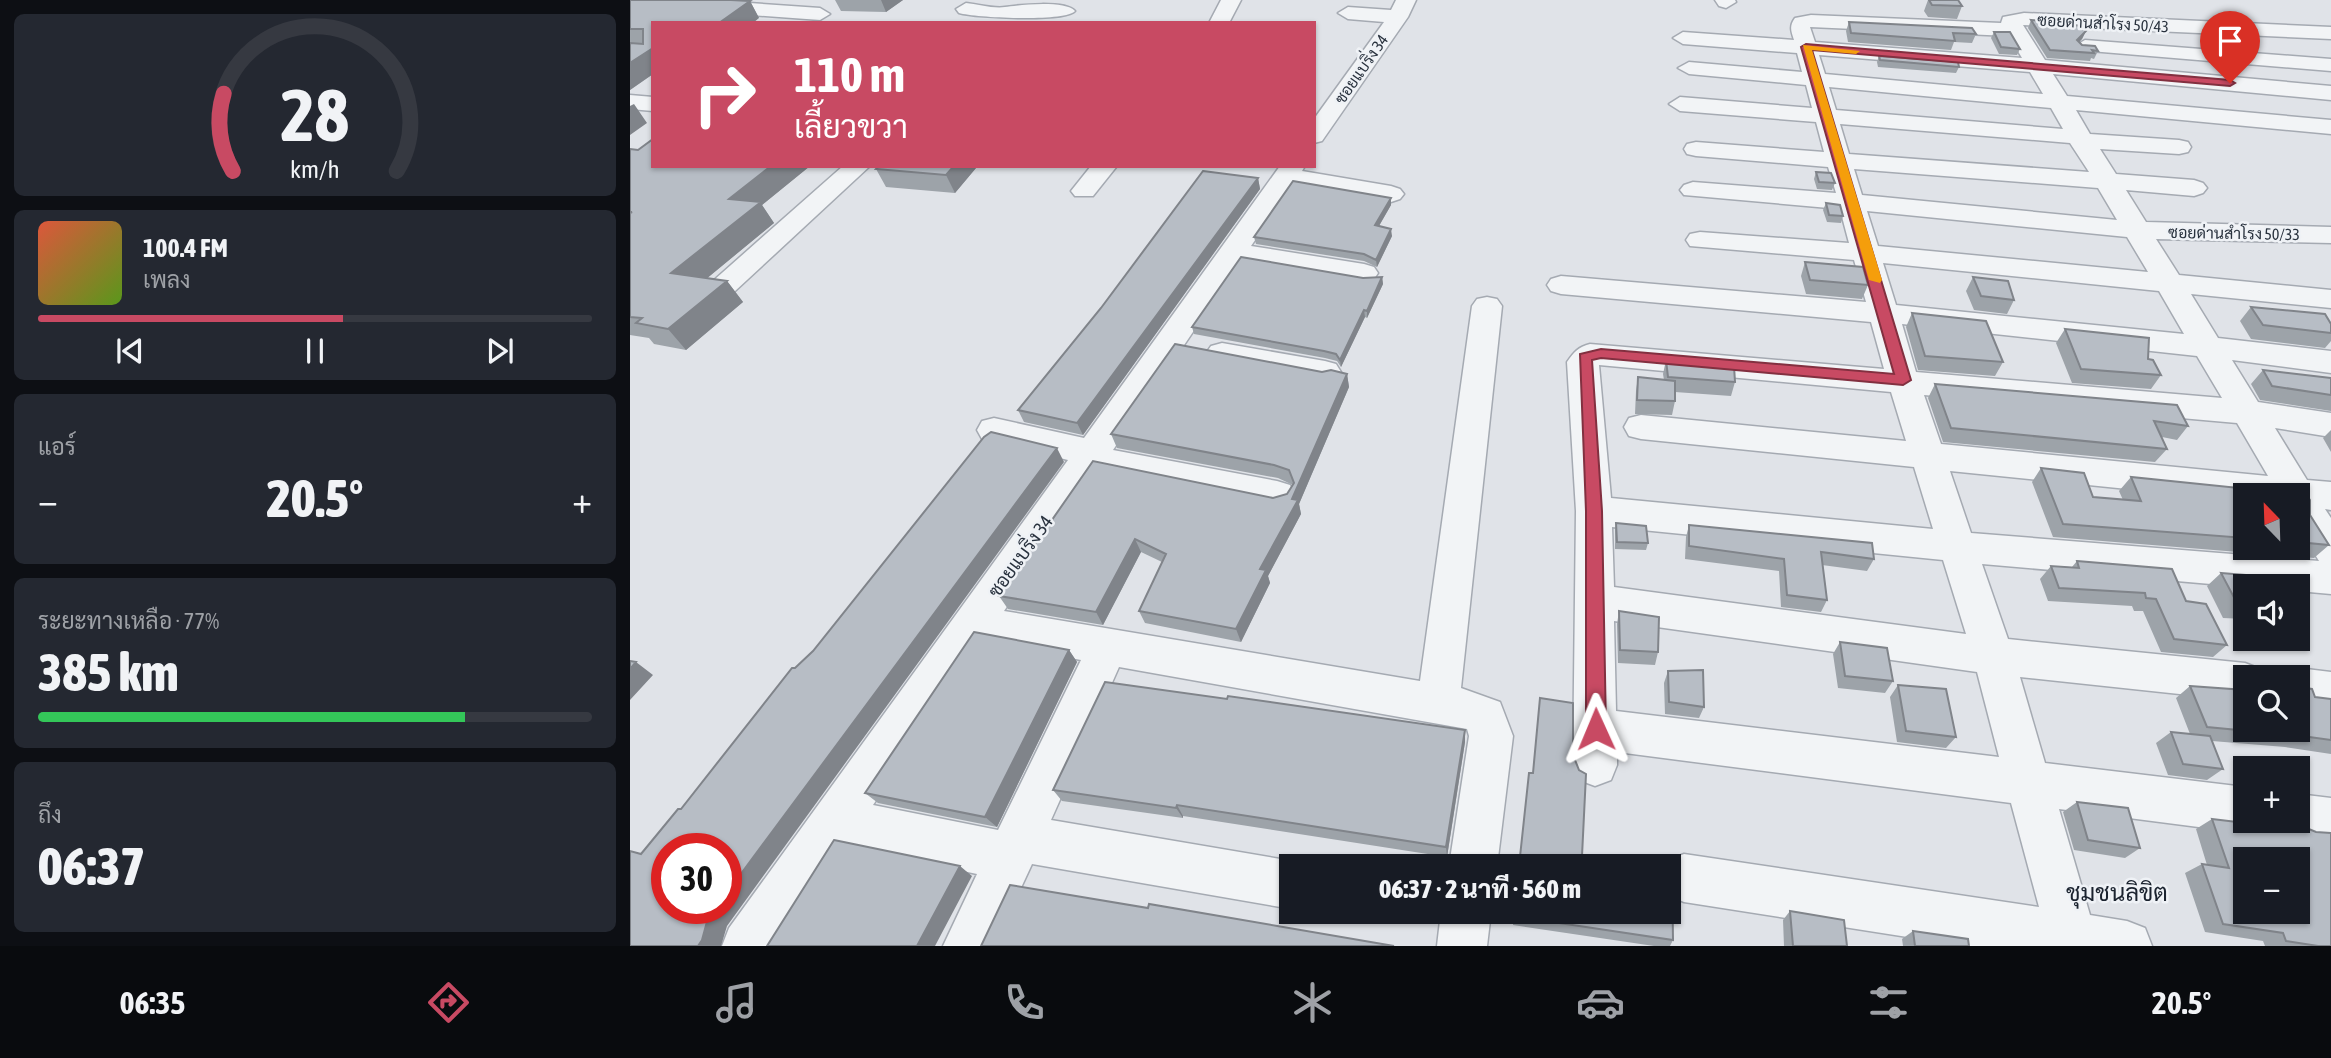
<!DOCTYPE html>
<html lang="th">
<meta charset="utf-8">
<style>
:root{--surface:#171b24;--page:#242831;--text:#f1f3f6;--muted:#9ea1a6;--line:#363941;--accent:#c84a63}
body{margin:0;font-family:"Asap Condensed",Sarabun,sans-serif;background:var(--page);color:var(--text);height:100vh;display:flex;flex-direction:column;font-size:26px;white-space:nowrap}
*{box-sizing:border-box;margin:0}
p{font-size:23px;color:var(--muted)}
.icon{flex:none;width:38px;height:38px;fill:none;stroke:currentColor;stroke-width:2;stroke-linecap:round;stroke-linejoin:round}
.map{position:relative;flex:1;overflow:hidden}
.drawer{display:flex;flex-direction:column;gap:14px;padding:14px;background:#0d0f14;width:630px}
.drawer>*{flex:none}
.guide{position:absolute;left:21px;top:21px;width:665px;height:147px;border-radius:0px;box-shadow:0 2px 5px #0004;background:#c84a63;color:#fff;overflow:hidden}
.needle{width:46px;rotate:337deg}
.buttons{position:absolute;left:1603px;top:483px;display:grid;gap:14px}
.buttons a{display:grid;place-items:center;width:77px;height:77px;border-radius:0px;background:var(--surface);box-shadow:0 2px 5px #0004;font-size:35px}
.speed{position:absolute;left:21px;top:833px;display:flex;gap:14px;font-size:35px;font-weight:700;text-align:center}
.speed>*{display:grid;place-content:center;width:91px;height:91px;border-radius:50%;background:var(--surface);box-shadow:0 2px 5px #0004;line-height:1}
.speed .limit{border:10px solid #d22;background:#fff;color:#111}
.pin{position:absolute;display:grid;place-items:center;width:60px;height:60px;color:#fff;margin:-72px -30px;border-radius:50% 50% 50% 0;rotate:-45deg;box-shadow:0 0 7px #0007}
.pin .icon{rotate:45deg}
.me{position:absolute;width:77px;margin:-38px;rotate:359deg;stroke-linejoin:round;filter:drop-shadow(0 0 5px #0008)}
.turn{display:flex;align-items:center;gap:24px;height:147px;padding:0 28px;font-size:32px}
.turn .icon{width:91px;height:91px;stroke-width:2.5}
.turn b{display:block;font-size:49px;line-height:60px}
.big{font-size:52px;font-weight:800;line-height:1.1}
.drawer .widget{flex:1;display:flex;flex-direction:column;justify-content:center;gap:10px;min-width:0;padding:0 24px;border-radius:10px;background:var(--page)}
.drawer .dial{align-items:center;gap:0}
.dial svg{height:182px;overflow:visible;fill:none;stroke:var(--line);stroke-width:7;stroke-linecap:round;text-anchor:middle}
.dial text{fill:var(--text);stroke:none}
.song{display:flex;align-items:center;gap:21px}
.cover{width:84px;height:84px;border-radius:10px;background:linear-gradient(135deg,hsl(10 70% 55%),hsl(90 70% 35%))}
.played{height:7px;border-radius:4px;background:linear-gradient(90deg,var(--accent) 55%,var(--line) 55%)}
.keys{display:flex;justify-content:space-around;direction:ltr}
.heat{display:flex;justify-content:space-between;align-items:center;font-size:38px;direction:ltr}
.charge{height:10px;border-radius:5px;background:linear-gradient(90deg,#34c759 77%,var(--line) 0)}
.trip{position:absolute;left:649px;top:854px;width:402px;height:70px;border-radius:0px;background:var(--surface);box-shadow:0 2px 5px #0004;font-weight:800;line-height:70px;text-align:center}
.menu{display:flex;height:112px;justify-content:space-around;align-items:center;background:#090b0e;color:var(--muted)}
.menu .icon{width:49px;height:49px}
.menu .current{color:var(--accent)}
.menu b{font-size:32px;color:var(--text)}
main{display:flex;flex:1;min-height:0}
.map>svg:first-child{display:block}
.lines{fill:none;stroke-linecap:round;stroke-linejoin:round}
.minor-casing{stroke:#a5aab2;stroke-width:3}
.minor{fill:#f2f4f6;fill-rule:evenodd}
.wall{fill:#9da3a9;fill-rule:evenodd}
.shaded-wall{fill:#80848a}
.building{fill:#b7bdc5;stroke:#80848a;stroke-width:2;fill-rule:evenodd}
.route{fill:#c84a63;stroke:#823040;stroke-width:2}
.slow{fill:#f59e0b}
.labels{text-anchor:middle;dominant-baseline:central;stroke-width:5;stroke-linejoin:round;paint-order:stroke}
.far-street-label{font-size:16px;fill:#29323e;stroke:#eff2f6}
.street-label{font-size:19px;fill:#29323e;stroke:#eff2f6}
.near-neighbourhood-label{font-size:24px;fill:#1b232f;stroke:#eff2f6}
</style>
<main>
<section class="drawer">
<div class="widget dial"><svg viewBox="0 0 100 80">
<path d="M14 69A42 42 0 1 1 86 69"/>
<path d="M14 69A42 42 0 0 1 10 35" stroke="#c84a63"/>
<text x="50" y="56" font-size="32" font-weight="700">28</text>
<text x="50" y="72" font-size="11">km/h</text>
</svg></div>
<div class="widget">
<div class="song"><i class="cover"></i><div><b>100.4 FM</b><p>เพลง</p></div></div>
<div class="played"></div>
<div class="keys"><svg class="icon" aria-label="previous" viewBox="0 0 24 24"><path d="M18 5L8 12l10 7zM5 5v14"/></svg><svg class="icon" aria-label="pause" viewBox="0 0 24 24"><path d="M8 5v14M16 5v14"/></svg><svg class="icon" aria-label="next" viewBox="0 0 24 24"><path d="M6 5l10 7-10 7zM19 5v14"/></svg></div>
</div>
<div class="widget"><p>แอร์</p>
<div class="heat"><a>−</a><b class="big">20.5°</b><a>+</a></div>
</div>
<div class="widget"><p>ระยะทางเหลือ · 77%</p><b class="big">385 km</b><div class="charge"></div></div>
<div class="widget"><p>ถึง</p><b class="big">06:37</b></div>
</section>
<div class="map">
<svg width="1701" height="946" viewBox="0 0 1701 946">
<rect width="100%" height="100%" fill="#e0e3e8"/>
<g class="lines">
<g class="minor-casing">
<path id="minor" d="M0,0H77L190,8L200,14L190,20L23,8L0,11Z
M591,0H611L599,23H579Z
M766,0H786L778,17L692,141L684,143V119L754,22L718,19L708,13L718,7L761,10Z
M1085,0H1105L1106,2L1096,8L1089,6Z
M336,3C347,4 364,9 375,7C389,5 435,0 445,11C436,22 347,18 329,13L326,9Z
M1394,13L1701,27V39L1393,25L1415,60L1701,86V100L1423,74L1437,96L1701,120V134L1446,110L1460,134L1549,140L1558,142L1561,147L1558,152L1549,154L1470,149L1486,174L1564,180L1573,183L1577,188L1573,193L1564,196L1496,190L1516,222L1701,227V243L1526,239L1549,275L1701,290V308L1561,294L1588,338L1701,351V373L1602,360L1628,402L1701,413V437L1645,428L1677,480L1701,482V510L1695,509L1701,518V594L1668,591V586L1615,587L1352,564L1378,639L1615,663L1630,669L1634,677H1615V701L1390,677L1415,763L1615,787V821H1634L1631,826L1615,833L1429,809L1460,915L1497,921L1515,928L1522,946H1335L1054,902L1040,896V866H1035L1037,861L1054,854L1409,907L1381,803L987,752V765L981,780L965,786L949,780L943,765L946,511L937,362C944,352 948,347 960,344L1254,369L1241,322L931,294L921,291L917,285L921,279L931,276L1236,302L1224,260L1060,246L1056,240L1060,234L1070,232L1219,243L1210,209L1054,195L1050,190L1054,185L1063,182L1206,193L1198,167L1066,156L1057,154L1054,149L1057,144L1066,142L1194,152L1186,122L1050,111L1039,104L1050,97L1182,108L1176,85L1059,74L1048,68L1059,62L1172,72L1167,53L1053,44L1043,38L1053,32L1164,40C1161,31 1159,26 1165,18L1181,15L1371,23L1373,17ZM1180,27L1379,36L1392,58L1185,42ZM1189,55L1400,72L1413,94L1195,74ZM1199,87L1421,108L1433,129L1206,110ZM1210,124L1440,143L1459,172L1219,154ZM1224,169L1468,188L1487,220L1232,195ZM1237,211L1497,237L1518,272L1248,246ZM1253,263L1529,291L1554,334L1266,305ZM1272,324L1567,356L1592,398L1286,372ZM969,365L1261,392L1276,441L1011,415L999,418L994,427L999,436L1011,439L1284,467L1303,529L981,498ZM1294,395L1607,423L1638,476L1311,444ZM1320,471L1615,501V495H1668V527L1689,561L1341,533ZM982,527L1313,560L1336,634L984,587ZM984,621L1347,672L1369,757L986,711Z
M1455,40L1701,59V71L1448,50L1445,46Z
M0,95L23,97V111L0,109Z
M213,166H240L104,292L94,295L84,292L80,286L84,280Z
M461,166H487L463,196H445L441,191Z
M650,166H675L672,171L761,186L770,189L774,194L770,199L761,202L663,185L621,246L734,264L744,267L748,273L744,279L734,282L611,261L483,450L647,481L660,485L665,495L660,505L647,509L468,472L374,611L790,681L842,306L847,299L857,297L867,299L872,306L831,688L870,702L883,736L867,866H819L839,736L837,729L489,667L421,820L662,861L675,866H662V909L402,864L364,946H313L347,874L215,846L147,946H92L99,928L438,460L352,439L347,430L352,421L364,418L454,438ZM353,642L451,660L368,830L243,805Z
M592,343L695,361L706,364L711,372L706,380L695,383L581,360L576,353L581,346Z
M1668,668L1701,672V710L1668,706V677H1651Z
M1668,794L1701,798V844L1668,840L1652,833L1646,821H1668Z
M811,912H861L857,946H807Z"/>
</g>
<use href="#minor" class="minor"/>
</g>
<path class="wall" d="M0,0L120,1L129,18L23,23V74L0,90Z
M205,0H273L256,12L211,11Z
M1298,0H1328L1332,6L1327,19L1298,17L1294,11Z
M1401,20L1456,31L1452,39L1449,42L1452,45L1468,51L1464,59L1461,58L1460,61L1417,58L1398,28Z
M1219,22L1346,34L1342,43L1324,42L1321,50L1218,42L1216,31Z
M1364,32L1390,49L1387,55L1369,54L1361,38Z
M1249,56L1329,67L1326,73L1248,67L1247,62Z
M0,149L23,166H180L132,205L144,223L77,278L97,281L113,302L56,350L24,344L19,338L0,335Z
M346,168L325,193L256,187L246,169Z
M1186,172L1205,183L1202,190L1187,189L1184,179Z
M628,178L630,189L453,435L394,422L388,410Z
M761,198V205L749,226L762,236L747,267L734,261L626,244L624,237Z
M1196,203L1213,216L1211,223L1197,222L1193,210Z
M1175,262L1238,285L1232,299L1176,294L1171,276Z
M752,277L753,284L737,318L735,317L711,367L707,361L695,358L564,334L562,327L733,278Z
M1343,277L1384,300L1377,314L1344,310L1336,291Z
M1621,307L1701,324V341L1695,348L1621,339L1610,321Z
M1282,313L1373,362L1365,376L1288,370L1276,327Z
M1435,329L1518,359L1531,375L1521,389L1442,383L1426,343Z
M1036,360L1105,382L1101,396L1045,392V401L1042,415L1005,414L1006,391L1008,377L1034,380L1033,374Z
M1633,370L1701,378V411L1630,400L1621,384Z
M692,372L717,374L719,387L669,504L671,514L638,576L640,583L611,642L515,623L509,611L532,562L511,552L473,625L378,609L369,596L463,461L643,498L657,494L663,485L648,478L487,448L481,434Z
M1305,384L1558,426L1547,440L1532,437L1537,449L1525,462L1313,442L1298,398Z
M1701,430V452L1693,438Z
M1411,468L1454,473L1463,497L1493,500L1489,491L1501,477L1625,490L1631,484H1669L1680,500V515L1699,545L1684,558L1423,537L1402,482ZM1615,495H1668V548H1615Z
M986,523L1018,543L1016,550L985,549V530Z
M1059,525L1244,559L1237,571L1192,565L1197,600L1191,612L1151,607L1149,571L1055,559L1056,537Z
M1447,561L1556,601L1597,645L1583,657L1531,652L1513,611H1504L1502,606L1418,601L1410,579L1421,566L1442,567Z
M1591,573L1615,586V619L1593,618L1577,586Z
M989,611L1028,652L1025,665L988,663L987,624Z
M1210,642L1263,681L1255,693L1208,688L1203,654Z
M439,650L447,662L367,827L248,803L235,793Z
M1038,671L1074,707L1069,718L1035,714L1034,683Z
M1268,685L1326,737L1316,748L1267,742L1260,697Z
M1560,686L1701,699V754L1655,747L1582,741L1593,769L1577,780L1538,775L1526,743L1541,732L1560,734L1546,698Z
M835,742L817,857L553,816V818L432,801L423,790Z
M1447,802L1510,848L1495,858L1444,850L1433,812Z
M1582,819L1632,825L1701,946H1635L1633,941L1575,932L1555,873L1572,864L1577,865L1566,829Z
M1160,911L1217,946H1154L1153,920Z
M884,912L1043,940L1040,946H1024L883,925Z
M1283,931L1339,946H1273L1272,939Z"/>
<path class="shaded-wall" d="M251,0H273L256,12Z
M120,1L129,18L123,23H89Z
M1456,31L1452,39L1443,48L1447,40Z
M23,48V74L0,90V63Z
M4,104L17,123L0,135V106Z
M141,166H180L132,205L144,223L58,294L41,273L99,199Z
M324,166H345L346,168L325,193L316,175Z
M628,178L630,189L453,435L447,423Z
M761,198V205L746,231L745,225Z
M761,229L762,236L747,267L746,260Z
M752,277L753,284L737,318V311Z
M97,281L113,302L56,350L38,329Z
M734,310L735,317L711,367L710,360Z
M717,374L719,387L669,504L671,514L638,576L640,583L611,642L606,629L630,569Z
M427,448L434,462L97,926L91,946H68L78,918L85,908H96V894Z
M505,539L511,552L473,625L466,612Z
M439,650L447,662L367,827L355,817Z
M6,662L23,675L0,700V669Z
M835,730V742L817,857L816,847Z
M547,805L553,816V818L546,808Z
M330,866L342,876L305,946H287Z"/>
<path class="building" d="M0,0H101L120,1L89,23H23V48L0,63V43L13,44V29H0Z
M1299,0H1328L1332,6L1302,5Z
M1401,20L1452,26L1456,31L1447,40L1452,45L1465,46L1468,51L1462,50L1464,53L1420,50Z
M1219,22L1342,28L1346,34L1323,33L1325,41L1221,33Z
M1364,32H1380L1390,49L1371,47Z
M1249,56L1328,62L1329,67L1250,60Z
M23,139V166H141L99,199L131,202L41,273L97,281L38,329L6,323L12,318L0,317V213L2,212H0V149L8,150Z
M249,166H324L316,175L246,169Z
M573,171L628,178L447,423L388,410L471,308Z
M1186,172L1201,173L1205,183L1189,182Z
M663,181L761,198L745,225L761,229L746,260L734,254L624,237Z
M1196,203L1210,205L1213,216L1199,215Z
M611,257L733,278L752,277L737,311L734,310L710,360L706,354L694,351L562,327Z
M1175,262L1233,267L1238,285L1180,280Z
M1343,277L1378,281L1384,300L1351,296Z
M1621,307L1695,314L1701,324V333L1633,325Z
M1282,313L1356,321L1373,362L1295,356Z
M1435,329L1519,338L1518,359L1523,360L1531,375L1451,369Z
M545,344L692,372L701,370L717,374L662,499L668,500L630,569L636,570L606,629L509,611L536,554L505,539L466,612L369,596L463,461L643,498L657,494L664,483L659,470L644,465L481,434Z
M1036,360L1104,366L1105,382L1038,377Z
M1633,370L1701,378V395L1642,386Z
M1008,377L1045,381V401L1007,400Z
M1305,384L1547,405L1558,426L1524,421L1537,449L1321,428Z
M361,432L427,448L96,894V849H37V908H85L78,918L72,940L68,946H0V851L11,854L48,809H51L162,668H165L183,651L354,437Z
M1411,468L1454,473L1463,497L1511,501L1501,477L1628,490L1631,484H1669L1680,500V515L1699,545L1668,542V495H1615V538L1433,524Z
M986,523L1016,526L1018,543L987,542Z
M1059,525L1242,543L1244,559L1191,552L1197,600L1157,595L1154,559L1059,546Z
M1447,561L1542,569L1556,601L1576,604L1597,645L1544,639L1526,599L1516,598L1515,593L1429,588L1421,566L1449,568Z
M1591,573L1628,576L1634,586H1615V605H1608Z
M989,611L1029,617L1028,652L990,650Z
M344,632L439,650L355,817L235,793Z
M1210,642L1257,648L1263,681L1215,676Z
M0,661L6,662L0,669Z
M1073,670L1074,707L1039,702L1038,671Z
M475,682L597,699L598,696L835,730L816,847L547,805L546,808L423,790Z
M1268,685L1316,689L1326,737L1276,731Z
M1560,686L1615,690V730H1668V687L1682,689L1685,697L1701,699V740L1672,736L1577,727Z
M910,698L943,703V755L949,770L956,774L952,856L1028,866H889L899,773H903Z
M1541,732L1580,736L1593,769L1553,764Z
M1447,802L1498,808L1510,848L1458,840Z
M1582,819L1632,825L1640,821H1666L1669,825L1686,832L1701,833V946H1688L1656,941L1653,933L1593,924L1572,864L1599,868ZM1615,859H1668V912H1615Z
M204,840L330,866L287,946H137Z
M1040,868H1042L1043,940L883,916L884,912H1040Z
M380,885L518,908L519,904L764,946H351Z
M1160,911L1214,920L1217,946H1163Z
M1283,931L1338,939L1339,946H1285Z"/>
<path class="route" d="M1176,44L1600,80L1605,83L1600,86L1182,50L1281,380L1273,385L971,358L962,360L972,511L976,729L973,735L966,738L959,735L956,729V511L950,354L971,349L1264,374L1171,47Z"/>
<path class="slow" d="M1173,45L1230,51L1226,54L1182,50L1252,280L1250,283L1239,280Z"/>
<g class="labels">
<g class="far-street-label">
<text transform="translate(1473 23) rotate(3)">ซอยด่านสำโรง 50/43</text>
<text transform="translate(731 69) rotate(-55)">ซอยแบริ่ง 34</text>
<text transform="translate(1604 233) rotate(1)">ซอยด่านสำโรง 50/33</text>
</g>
<g class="street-label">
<text transform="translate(390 556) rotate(-54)">ซอยแบริ่ง 34</text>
</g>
<g class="near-neighbourhood-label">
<text x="1487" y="892">ชุมชนลิขิต</text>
</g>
</g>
</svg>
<div class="buttons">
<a><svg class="needle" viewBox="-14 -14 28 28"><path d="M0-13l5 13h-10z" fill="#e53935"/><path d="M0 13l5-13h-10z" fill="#9ea1a6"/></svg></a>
<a><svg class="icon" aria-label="sound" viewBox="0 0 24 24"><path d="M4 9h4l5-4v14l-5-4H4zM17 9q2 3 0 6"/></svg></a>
<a><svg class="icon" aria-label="search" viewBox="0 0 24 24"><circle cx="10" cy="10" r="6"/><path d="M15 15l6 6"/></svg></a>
<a>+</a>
<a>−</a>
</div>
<div class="speed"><div class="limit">30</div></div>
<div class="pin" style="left:1600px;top:83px;background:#d93025"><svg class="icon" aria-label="arrive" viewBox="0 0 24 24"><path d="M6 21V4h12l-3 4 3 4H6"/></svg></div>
<svg class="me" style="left:966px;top:729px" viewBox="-20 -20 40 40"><path d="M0-17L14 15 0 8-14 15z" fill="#c84a63" stroke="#fff" stroke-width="4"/></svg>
<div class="trip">06:37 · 2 นาที · 560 m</div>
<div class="guide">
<div class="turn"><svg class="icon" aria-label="right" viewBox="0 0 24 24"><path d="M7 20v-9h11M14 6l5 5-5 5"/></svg><div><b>110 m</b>เลี้ยวขวา</div></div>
</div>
</div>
</main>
<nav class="menu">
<b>06:35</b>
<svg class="icon current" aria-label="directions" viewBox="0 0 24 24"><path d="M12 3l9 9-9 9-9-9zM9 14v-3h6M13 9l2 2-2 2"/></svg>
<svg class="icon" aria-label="music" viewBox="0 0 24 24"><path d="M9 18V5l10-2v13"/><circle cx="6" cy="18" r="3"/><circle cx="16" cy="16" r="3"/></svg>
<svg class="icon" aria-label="phone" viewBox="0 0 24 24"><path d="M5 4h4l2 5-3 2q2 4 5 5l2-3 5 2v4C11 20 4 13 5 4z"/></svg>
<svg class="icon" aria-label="climate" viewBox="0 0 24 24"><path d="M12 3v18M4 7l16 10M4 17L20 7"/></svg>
<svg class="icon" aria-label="car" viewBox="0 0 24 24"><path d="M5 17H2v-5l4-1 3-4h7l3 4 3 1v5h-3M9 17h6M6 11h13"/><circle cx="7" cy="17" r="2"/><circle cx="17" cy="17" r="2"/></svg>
<svg class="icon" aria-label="filters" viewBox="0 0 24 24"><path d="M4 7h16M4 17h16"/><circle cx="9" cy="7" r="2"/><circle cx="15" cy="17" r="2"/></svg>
<b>20.5°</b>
</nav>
